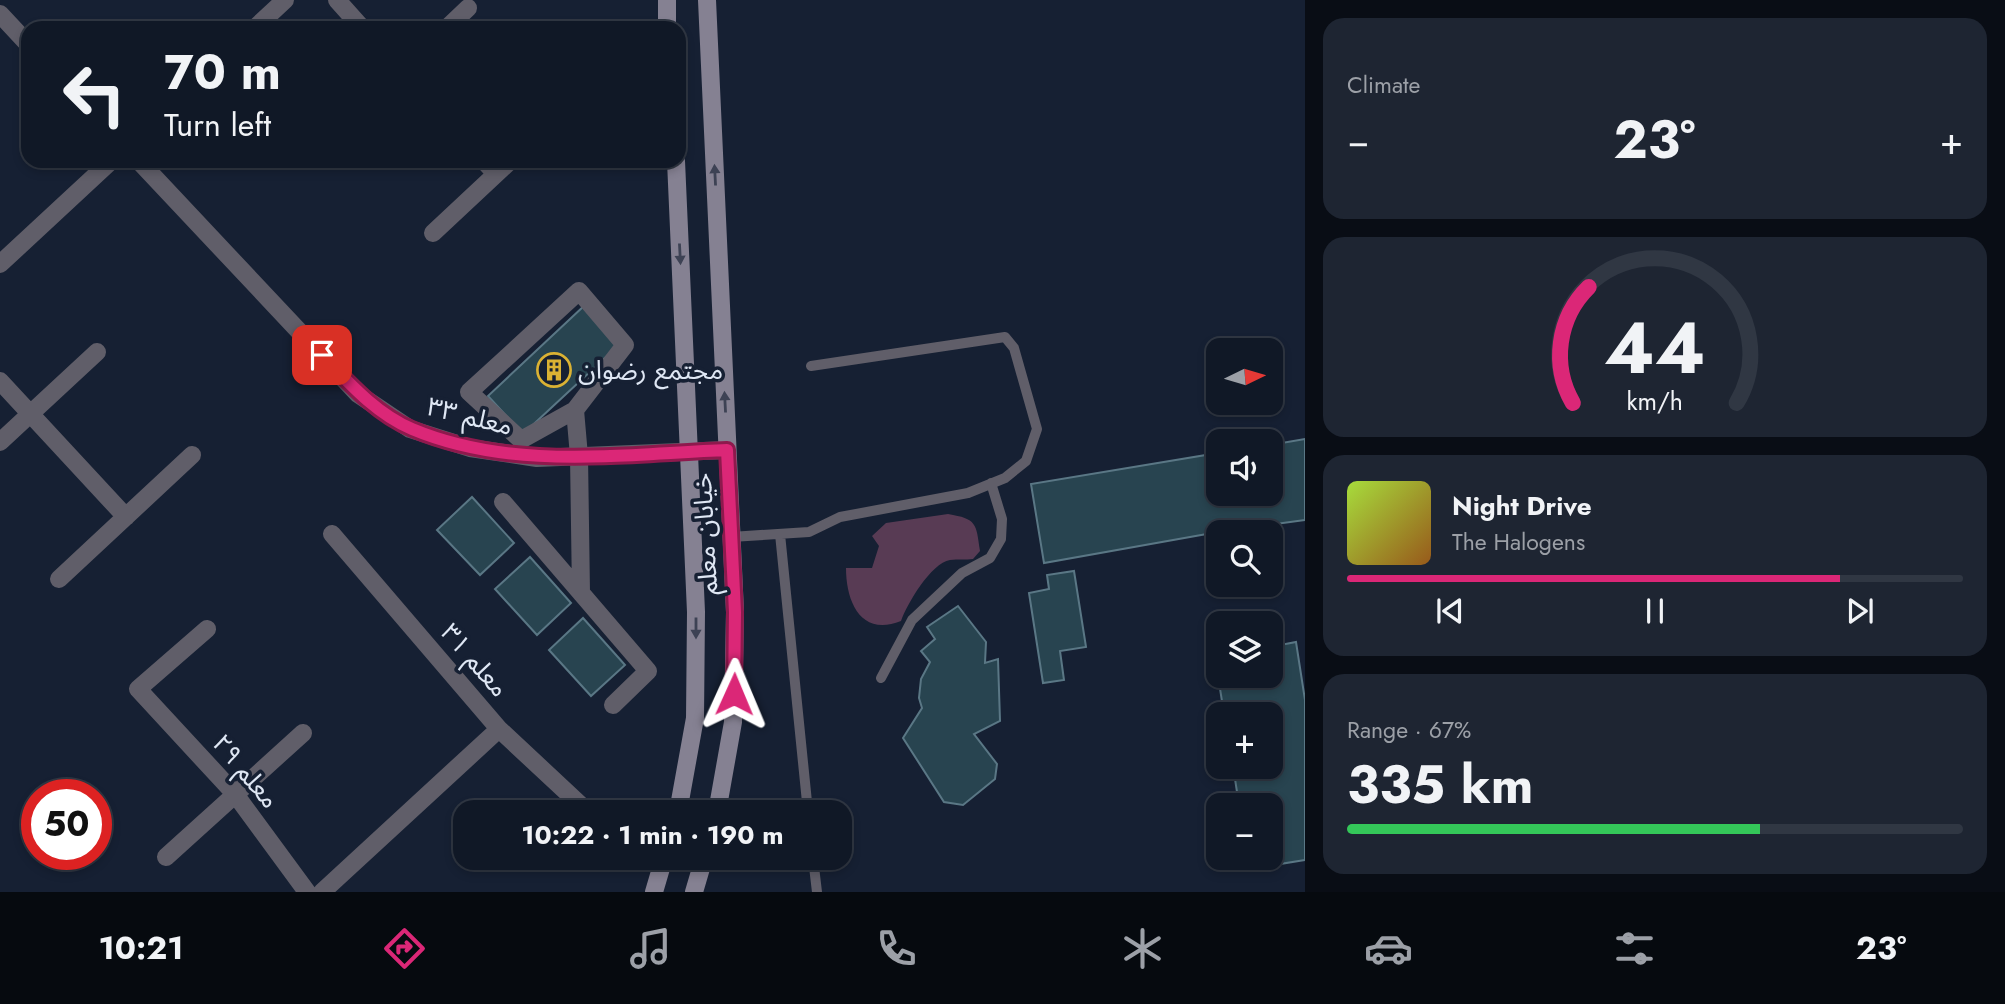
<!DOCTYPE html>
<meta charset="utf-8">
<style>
:root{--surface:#101826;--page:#1e2532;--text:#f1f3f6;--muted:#9ca0a7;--line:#303743;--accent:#db2777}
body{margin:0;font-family:Jost,"Noto Sans Arabic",sans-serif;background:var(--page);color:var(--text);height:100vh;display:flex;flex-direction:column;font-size:26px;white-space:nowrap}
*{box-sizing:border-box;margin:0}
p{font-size:23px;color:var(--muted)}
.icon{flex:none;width:38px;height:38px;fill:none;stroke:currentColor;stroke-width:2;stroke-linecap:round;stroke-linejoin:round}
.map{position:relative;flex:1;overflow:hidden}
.details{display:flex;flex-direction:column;gap:18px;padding:18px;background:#090d15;width:700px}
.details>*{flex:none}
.hud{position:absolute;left:21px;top:21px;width:665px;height:147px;border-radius:21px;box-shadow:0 4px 10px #0003,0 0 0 2px var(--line);background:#101826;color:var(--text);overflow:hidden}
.needle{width:46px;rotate:85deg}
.fabs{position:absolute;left:1206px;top:338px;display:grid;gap:14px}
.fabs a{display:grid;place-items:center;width:77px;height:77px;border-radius:14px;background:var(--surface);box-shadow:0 4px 10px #0003,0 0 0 2px var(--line);font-size:35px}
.speed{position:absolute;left:21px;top:779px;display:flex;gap:14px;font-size:35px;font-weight:700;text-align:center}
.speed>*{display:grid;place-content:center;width:91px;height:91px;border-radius:50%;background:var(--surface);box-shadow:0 4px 10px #0003,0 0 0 2px var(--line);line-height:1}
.speed .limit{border:10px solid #d22;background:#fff;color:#111}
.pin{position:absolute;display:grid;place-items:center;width:60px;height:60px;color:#fff;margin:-30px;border-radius:14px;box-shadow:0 4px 10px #0006}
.me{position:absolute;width:77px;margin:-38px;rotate:1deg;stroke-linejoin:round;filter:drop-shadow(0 0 5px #0008)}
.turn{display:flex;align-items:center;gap:24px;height:147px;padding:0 28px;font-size:32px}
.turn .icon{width:91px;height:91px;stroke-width:2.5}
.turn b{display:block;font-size:49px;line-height:60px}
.big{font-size:52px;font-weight:700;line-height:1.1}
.details .card{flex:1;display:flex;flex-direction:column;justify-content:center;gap:10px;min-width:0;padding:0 24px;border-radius:21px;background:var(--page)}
.details .dial{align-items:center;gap:0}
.dial svg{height:182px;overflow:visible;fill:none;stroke:var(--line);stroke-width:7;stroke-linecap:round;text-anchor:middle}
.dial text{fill:var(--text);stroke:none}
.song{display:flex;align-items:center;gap:21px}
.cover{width:84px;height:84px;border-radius:10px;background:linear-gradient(135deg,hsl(80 70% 55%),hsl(30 70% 35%))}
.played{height:7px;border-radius:4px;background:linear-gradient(90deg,var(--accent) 80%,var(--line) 80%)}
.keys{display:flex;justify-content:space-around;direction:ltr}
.heat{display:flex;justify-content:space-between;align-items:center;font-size:38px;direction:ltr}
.charge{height:10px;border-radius:5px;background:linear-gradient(90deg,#34c759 67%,var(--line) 0)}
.trip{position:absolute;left:453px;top:800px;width:399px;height:70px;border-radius:21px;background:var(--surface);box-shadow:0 4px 10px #0003,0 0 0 2px var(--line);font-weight:700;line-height:70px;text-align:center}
.tabs{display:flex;height:112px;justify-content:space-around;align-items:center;background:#060a0f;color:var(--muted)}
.tabs .icon{width:49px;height:49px}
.tabs .active{color:var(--accent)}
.tabs b{font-size:32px;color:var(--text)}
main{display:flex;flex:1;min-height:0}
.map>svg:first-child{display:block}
.green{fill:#583b54}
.building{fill:#284450;stroke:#5a7785;stroke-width:2}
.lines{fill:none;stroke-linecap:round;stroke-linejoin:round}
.service{stroke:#605e69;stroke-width:10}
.minor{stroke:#605e69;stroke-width:18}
.tertiary{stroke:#605e69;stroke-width:18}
.secondary{stroke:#858192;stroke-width:18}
.oneway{fill:#3d4254}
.route-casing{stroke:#8e194d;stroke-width:18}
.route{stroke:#db2777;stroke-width:12}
.labels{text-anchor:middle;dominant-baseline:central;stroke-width:7;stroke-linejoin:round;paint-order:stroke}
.poi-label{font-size:26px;fill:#dfe7f4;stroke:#162033;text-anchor:start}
.street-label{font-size:26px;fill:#dfe7f4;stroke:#162033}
</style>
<main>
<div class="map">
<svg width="1305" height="892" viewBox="0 0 1305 892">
<rect width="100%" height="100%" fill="#162033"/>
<path class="green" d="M948,514C977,519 976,523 980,551L973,559C966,560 958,559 950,560C931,563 907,604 901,621C861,637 846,602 846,568H872L879,546L872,536L886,523Z"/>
<path class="building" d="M585,305L620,344L523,434L488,396Z
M1305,439V520L1218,532L1044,563L1031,484L1218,453V494H1270V445Z
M472,497L514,543L480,575L437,530Z
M530,557L571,603L537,635L495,589Z
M1074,571L1086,647L1060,651L1064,680L1043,683L1029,593L1049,589L1047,575Z
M958,606L986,642L985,663L998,659L1000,721L974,734L997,764L995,779L963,805L944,802L903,738L922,708L919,698L921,679L930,662L921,651L935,639L927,627Z
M583,618L625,665L591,696L549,650Z
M1296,642L1305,700V860L1249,869L1247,858H1270V805H1239L1233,766H1270V714H1224L1218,676H1270V647Z"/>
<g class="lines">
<path class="service" d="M780,534L808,812
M731,537L809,532L840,517L968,493L1005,478L1026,461L1037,429L1014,348L1005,337L811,366
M881,678L912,620L962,573L990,558L1001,539L1002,519L991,483
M813,858L817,892"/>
<path class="minor" d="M337,0L362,28
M255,28L285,0
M447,28L468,8
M484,161L496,174
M433,233L510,161
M0,264L111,161
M579,291L625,345L575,410L521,440L469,392Z
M0,381L126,517
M575,410L579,456L581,593
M0,442L97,352
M503,502L648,671L613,705
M332,534L499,729L588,812
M59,579L192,455
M207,629L138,689L235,794L307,892
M166,857L303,733
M322,892L499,729"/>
<path class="tertiary" d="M0,14L28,44
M139,161L358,394L410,429L470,448L537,458L727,450"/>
<path class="secondary" d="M667,0V28
M707,0L735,612L733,722L717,812
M676,161L696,612L695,718L678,812
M654,892L664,858
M694,892L704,858"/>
</g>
<defs><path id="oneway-solid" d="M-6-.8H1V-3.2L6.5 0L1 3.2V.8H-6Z" transform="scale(1.75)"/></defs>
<g class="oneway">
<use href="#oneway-solid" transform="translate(715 175) rotate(-93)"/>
<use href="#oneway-solid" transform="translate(680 254) rotate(87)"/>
<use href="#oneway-solid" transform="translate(725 402) rotate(-93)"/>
<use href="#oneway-solid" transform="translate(696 628) rotate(90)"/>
</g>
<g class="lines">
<g class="route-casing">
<path id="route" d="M322,355C348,382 376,414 412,429C512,471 622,454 727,450L735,612L734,694"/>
</g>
<use href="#route" class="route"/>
</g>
<defs>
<g id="building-ring" transform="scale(1.75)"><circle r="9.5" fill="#162033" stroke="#dbb233" stroke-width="1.5"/><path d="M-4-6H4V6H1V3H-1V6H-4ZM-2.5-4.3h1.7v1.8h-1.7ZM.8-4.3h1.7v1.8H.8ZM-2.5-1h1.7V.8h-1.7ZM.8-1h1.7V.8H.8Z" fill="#dbb233"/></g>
</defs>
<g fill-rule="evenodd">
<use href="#building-ring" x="554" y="370"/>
</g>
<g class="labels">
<g class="poi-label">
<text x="578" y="370">مجتمع رضوان</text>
</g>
<g class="street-label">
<text transform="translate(470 416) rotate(14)">معلم ۳۳</text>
<text transform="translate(705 534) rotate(-93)">خیابان معلم</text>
<text transform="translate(475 660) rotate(49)">معلم ۳۱</text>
<text transform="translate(246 771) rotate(50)">معلم ۲۹</text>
</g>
</g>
</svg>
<div class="fabs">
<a><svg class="needle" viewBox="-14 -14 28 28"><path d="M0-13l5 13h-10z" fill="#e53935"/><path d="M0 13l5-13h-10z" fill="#9ca0a7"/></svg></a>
<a><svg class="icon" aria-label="sound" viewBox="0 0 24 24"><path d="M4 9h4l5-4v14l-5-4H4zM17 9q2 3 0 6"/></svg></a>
<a><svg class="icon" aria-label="search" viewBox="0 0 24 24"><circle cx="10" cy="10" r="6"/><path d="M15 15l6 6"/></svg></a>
<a><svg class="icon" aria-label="layers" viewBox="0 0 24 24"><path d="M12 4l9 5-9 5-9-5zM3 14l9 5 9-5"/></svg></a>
<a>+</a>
<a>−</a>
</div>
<div class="speed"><div class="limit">50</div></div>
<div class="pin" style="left:322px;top:355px;background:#d93025"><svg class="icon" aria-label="arrive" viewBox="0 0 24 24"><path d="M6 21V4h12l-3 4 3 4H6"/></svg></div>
<svg class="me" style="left:734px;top:694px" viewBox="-20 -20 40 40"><path d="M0-17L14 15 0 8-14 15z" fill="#db2777" stroke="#fff" stroke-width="4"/></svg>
<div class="trip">10:22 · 1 min · 190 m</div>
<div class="hud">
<div class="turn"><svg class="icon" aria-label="left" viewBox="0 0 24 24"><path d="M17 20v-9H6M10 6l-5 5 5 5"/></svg><div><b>70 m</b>Turn left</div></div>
</div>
</div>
<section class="details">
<div class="card"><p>Climate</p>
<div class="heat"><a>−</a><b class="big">23°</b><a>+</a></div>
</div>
<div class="card dial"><svg viewBox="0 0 100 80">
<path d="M14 69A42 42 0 1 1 86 69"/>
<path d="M14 69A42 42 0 0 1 21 18" stroke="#db2777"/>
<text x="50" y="56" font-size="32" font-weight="700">44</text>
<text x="50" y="72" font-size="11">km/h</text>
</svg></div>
<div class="card">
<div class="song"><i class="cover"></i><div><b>Night Drive</b><p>The Halogens</p></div></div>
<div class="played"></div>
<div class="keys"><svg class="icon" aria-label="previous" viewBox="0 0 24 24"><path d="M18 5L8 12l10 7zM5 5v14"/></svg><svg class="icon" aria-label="pause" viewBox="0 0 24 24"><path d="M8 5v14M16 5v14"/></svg><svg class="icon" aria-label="next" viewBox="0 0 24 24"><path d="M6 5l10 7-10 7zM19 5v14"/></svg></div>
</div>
<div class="card"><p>Range · 67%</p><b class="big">335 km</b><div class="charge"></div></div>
</section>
</main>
<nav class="tabs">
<b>10:21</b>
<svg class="icon active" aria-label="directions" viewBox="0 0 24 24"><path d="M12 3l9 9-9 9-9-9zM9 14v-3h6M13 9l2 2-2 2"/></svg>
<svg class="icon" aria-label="music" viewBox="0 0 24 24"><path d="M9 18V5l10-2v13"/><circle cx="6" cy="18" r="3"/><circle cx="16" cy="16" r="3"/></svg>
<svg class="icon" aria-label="phone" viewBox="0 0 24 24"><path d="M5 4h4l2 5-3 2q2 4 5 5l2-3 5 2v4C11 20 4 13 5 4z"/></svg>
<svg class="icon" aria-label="climate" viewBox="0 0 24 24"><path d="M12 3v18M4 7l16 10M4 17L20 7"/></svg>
<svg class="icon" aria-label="car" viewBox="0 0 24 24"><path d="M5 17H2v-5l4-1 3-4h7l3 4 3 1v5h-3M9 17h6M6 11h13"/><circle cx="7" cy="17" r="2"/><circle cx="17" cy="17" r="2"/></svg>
<svg class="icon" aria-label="filters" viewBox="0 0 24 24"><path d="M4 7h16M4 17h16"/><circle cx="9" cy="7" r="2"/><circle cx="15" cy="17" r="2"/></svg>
<b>23°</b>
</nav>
